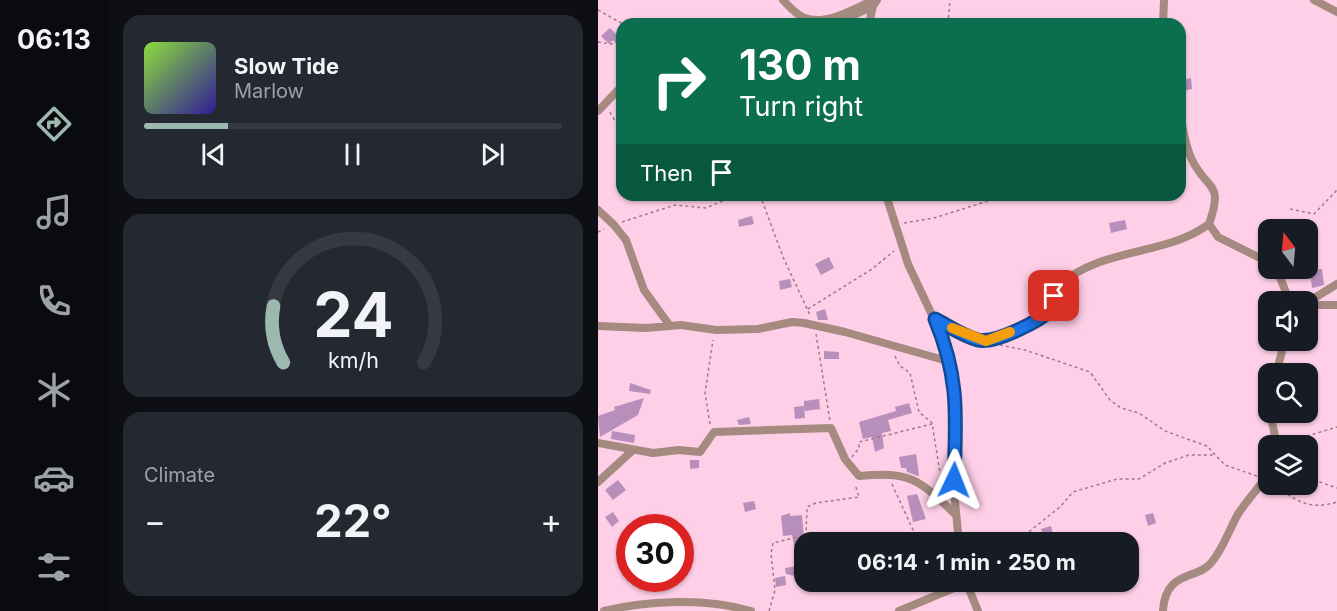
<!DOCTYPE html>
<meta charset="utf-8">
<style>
:root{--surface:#171b24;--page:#242831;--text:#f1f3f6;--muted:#9ea1a6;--line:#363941;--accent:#9cb8af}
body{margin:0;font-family:Inter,sans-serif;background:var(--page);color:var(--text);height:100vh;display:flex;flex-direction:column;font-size:22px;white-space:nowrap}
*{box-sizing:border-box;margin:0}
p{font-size:20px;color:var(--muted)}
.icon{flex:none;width:33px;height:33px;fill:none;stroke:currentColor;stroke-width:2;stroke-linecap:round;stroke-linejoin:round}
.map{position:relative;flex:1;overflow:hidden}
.panel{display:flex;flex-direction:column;gap:15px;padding:15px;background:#0d0f14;width:490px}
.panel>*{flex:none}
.top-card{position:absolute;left:18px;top:18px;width:570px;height:183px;border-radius:18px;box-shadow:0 2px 4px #0004;background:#0b6e4f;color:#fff;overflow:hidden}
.needle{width:39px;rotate:344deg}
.tools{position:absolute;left:660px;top:219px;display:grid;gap:12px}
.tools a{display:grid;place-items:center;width:60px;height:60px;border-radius:12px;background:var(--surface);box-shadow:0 2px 4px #0004;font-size:30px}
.speed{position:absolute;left:18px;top:514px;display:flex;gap:12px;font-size:30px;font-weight:700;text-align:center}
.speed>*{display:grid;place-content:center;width:78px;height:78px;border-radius:50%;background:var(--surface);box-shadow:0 2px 4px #0004;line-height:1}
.speed .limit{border:9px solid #d22;background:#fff;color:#111}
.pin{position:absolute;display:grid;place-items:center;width:51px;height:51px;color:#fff;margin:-26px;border-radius:12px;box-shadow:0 3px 9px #0006}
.me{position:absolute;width:66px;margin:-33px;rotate:2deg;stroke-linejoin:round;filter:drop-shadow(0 0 4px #0008)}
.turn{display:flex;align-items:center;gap:21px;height:126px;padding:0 24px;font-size:27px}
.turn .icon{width:78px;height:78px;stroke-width:2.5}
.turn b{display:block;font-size:42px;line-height:51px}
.then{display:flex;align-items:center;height:57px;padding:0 24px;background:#0003;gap:12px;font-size:22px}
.big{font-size:45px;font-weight:700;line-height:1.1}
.panel .card{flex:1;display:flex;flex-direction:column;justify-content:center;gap:9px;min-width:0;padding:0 21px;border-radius:18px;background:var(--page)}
.panel .dial{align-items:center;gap:0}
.dial svg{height:156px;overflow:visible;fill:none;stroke:var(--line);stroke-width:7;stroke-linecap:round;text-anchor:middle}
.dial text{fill:var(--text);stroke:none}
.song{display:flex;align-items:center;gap:18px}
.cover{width:72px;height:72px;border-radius:9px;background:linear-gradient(135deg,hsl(90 70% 55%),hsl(250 70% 35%))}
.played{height:6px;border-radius:3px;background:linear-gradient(90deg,var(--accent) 20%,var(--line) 20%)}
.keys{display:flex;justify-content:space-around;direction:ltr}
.heat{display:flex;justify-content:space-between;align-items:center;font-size:33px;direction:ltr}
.trip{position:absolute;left:196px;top:532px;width:345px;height:60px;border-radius:18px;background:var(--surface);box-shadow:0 2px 4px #0004;font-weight:700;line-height:60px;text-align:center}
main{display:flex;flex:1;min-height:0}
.tab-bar{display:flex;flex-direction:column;width:108px;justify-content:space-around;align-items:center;background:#090b0e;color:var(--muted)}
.tab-bar .icon{width:42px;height:42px}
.tab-bar .selected{color:var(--accent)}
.tab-bar b{font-size:27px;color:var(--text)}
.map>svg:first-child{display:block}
.building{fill:#b88fba}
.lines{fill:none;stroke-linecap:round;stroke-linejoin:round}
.path{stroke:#9d7a8d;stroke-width:1.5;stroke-dasharray:3 3;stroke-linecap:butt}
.minor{stroke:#a48a7f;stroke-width:8}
.route-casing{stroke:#114b97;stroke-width:15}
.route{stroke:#1a73e8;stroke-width:10}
.slow{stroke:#f59e0b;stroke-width:10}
</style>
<main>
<nav class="tab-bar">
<b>06:13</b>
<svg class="icon selected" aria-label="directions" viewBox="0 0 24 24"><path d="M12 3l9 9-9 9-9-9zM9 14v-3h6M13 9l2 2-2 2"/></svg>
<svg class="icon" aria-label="music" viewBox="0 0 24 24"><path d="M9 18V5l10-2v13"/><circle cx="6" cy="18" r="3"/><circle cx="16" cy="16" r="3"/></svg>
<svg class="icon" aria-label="phone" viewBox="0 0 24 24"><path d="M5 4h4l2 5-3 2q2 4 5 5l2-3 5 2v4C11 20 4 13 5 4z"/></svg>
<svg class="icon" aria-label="climate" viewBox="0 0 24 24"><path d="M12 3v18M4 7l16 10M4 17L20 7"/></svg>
<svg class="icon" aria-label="car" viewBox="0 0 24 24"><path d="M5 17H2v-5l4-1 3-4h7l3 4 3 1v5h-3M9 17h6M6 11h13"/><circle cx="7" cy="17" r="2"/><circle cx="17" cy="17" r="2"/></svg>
<svg class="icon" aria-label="filters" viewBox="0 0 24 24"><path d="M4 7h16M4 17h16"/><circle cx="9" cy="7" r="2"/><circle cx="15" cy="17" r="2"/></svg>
</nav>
<section class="panel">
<div class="card">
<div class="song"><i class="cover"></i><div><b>Slow Tide</b><p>Marlow</p></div></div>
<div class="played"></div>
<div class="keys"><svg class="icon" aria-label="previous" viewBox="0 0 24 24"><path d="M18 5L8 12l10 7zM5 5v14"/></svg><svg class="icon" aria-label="pause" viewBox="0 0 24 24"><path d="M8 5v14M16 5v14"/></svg><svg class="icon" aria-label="next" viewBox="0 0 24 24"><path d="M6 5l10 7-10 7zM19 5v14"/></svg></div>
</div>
<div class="card dial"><svg viewBox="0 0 100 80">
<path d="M14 69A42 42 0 1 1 86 69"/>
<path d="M14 69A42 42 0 0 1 9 40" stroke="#9cb8af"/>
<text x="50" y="56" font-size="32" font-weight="700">24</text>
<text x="50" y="72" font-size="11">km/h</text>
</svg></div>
<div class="card"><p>Climate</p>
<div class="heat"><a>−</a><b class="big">22°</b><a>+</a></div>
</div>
</section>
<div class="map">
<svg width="739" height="611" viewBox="0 0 739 611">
<rect width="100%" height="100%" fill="#fecfe7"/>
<path class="building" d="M12,28L24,40V49L15,40L11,44L3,36Z
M593,78L594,89L585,91L582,81Z
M154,216L156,224L141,227L140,220Z
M527,220L529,229L513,233L511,223Z
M231,257L236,268L223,275L217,264Z
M724,269L726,285L714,288L712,270Z
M192,279L194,287L182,290L181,281Z
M227,309L230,320H220L218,312Z
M226,351L241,352V359H226Z
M32,383L53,390L52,394L31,391Z
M46,398L40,415L2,437L0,416L17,410L16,407Z
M221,399L222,409L207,411L206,406L207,418L197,419L196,407L206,406V401Z
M311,403L314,413L290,420L293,431L284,433L286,448L277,452L274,437L265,439L261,422L298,411L297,407Z
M151,417L153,424L141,425L139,420Z
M14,431L37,435L36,443L13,439Z
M318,454L321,475L320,476L309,472L308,468H303L301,457Z
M92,460H101V468L92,469Z
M20,480L28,490L15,500L7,490Z
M319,494L328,519L315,522L309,496Z
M156,501L158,509L147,512L145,503Z
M15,512L21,521L14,527L7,517Z
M192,513V516L204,515L207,549L197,551L194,535L185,536L183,516Z
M555,513L558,523L550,526L547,515Z
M453,526L455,535L446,538L443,529Z
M199,566L204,567L201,577L188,574L187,568Z
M187,576L188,585L178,587L177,578Z"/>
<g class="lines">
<path class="path" d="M0,10L25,24
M350,24L352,0
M0,42L13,44L24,39
M12,112L24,133
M162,195L185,257L212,315
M692,209L716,214L739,190
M24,222L77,205L108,208L138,195
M306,223L336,218L409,195
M0,232L6,229
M210,309L274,269L296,251
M218,334L232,421
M402,345L427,350L492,372L512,400L523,408L541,413L567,431L609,446L627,465L659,476
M297,356L302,366L312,373L321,412L334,423L342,473L348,481
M112,424L107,393L115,340
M686,443L739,427
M254,457L261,448V442L334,424
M710,478L739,488
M294,484L315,530L310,538L311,543
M675,484C697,500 710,511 739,502
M417,543L462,507L475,492L519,479H541L567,463L591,455H616
M324,582L326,590
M171,611L177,590L173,554L175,543L208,535L209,507L218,503L261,497L257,484"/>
<path class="minor" d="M185,0C191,6 198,15 207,18C227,26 257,9 275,0
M716,0L739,12
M114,24H127
M236,24L275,6L279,0
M271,24L275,6
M565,24L566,0
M0,111L24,86
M288,195L310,264L342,332L356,374L358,416L356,491L361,543
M0,210L16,225L28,240L46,290L72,326
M611,224L620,237L670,262
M678,268L692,302
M710,302L739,284
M710,305H739
M337,319L370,336L388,341L448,316C456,306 453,293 463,284C505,247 568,256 611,224C626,181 610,192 594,160C587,146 585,129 582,114
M0,326L48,328L83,325L118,330L160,329L194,322L206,323L247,332L353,362
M678,374L687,340
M672,412L679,446
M0,443L55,453L81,450L102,452L116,432L233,428L247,459L261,476C314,471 321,480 358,515
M0,482L35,450
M368,582L380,611
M6,611C51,600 108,598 153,611
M301,611L368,583
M565,611C567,570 599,580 613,563C625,549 631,530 640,514C649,500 661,488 670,474"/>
</g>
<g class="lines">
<g class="route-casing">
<path id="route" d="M356,480C358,417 362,379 337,319C351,326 365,336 380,340C397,344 442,321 454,309L456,296"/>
</g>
<use href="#route" class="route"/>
<path class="slow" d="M354,328L388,341L412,332"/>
</g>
</svg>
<div class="tools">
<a><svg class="needle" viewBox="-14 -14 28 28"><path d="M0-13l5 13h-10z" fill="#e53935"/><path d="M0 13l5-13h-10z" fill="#9ea1a6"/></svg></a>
<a><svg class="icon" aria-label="sound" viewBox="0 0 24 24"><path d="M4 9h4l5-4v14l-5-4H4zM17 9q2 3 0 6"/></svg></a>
<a><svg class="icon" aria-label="search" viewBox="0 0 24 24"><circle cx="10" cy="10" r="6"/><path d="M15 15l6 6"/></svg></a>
<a><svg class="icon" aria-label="layers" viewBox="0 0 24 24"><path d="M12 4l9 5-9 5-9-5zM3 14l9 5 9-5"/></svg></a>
</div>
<div class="speed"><div class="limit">30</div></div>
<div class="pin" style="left:456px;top:296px;background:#d93025"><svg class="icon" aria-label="arrive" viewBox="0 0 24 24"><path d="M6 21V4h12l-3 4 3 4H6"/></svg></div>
<svg class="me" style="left:356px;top:480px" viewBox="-20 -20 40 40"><path d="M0-17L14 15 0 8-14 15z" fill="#1a73e8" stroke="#fff" stroke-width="4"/></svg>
<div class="trip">06:14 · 1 min · 250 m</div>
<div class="top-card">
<div class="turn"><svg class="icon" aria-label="right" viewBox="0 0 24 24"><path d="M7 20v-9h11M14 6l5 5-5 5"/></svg><div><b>130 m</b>Turn right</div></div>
<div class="then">Then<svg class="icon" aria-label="arrive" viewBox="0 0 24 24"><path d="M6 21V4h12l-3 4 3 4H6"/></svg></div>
</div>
</div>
</main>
